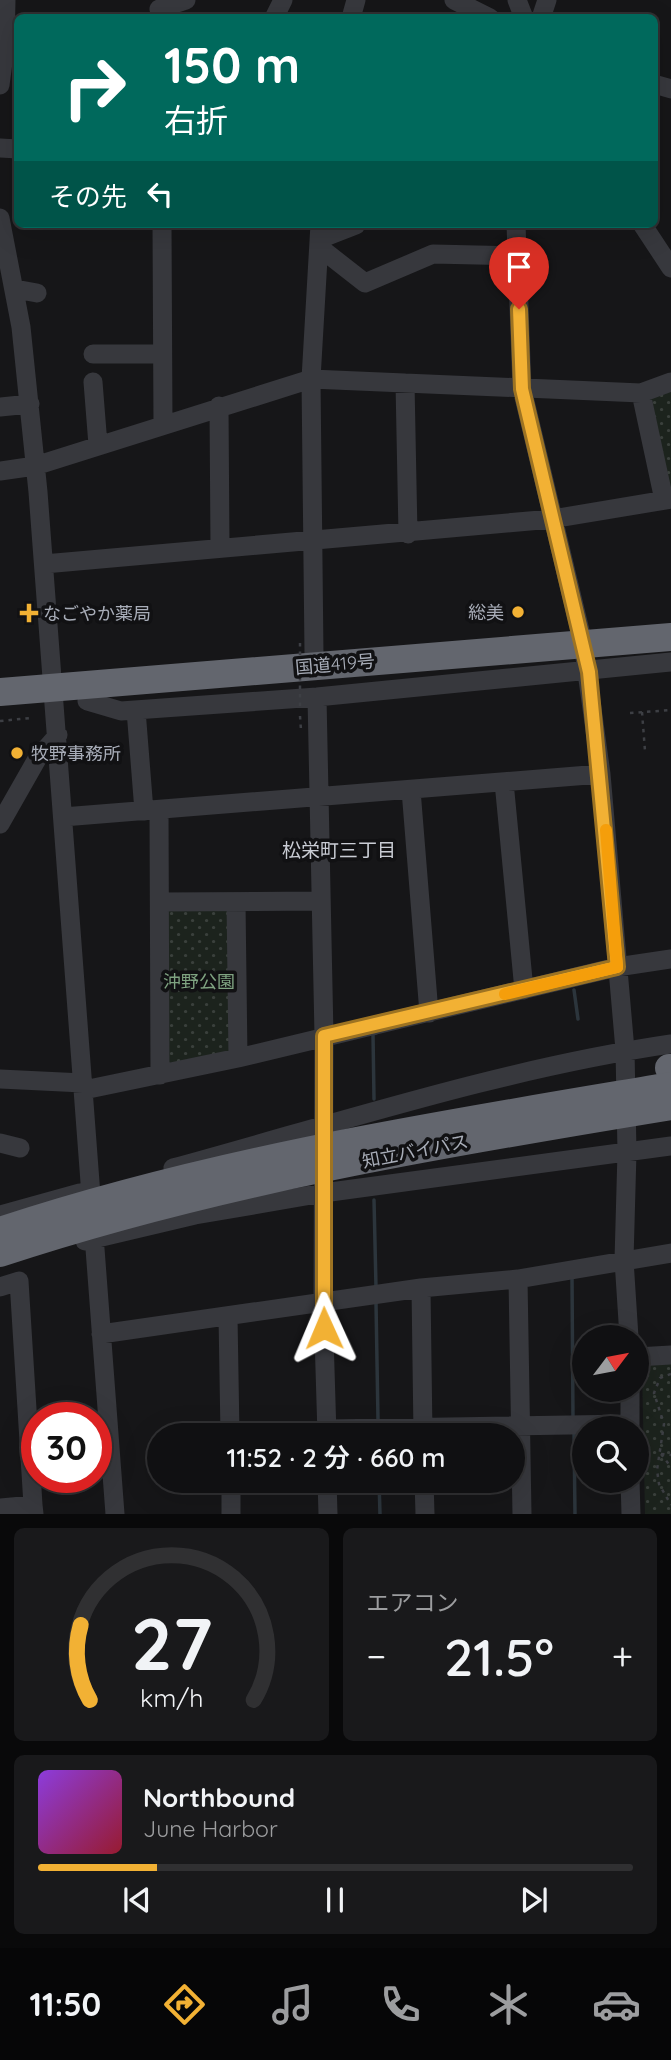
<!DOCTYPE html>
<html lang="ja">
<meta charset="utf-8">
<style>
:root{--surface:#101012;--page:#19191b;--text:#f1f3f6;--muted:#9c9d9f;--line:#303032;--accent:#f2b134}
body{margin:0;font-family:Quicksand,"Noto Sans JP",sans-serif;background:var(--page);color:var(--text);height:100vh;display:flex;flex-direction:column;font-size:26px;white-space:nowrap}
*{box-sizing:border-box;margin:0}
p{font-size:23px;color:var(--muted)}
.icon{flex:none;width:38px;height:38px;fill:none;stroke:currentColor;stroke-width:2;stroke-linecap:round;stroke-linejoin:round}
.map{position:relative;height:1514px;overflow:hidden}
.side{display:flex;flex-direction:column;gap:14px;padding:14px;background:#09090a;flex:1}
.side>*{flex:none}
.hud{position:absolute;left:14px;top:14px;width:644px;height:214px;border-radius:10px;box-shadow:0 7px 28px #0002,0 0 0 2px var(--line);background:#00695c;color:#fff;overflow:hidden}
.needle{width:46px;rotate:58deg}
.buttons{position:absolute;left:572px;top:1325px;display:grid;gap:14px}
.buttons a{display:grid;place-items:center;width:77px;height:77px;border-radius:50%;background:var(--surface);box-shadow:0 7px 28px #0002,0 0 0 2px var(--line);font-size:35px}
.speed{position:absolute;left:21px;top:1402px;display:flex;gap:14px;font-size:35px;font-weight:700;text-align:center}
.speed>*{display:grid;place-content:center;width:91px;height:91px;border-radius:50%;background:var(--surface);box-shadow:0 7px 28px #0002,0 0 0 2px var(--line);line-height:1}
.speed .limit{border:10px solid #d22;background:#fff;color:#111}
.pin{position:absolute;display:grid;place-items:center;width:60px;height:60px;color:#fff;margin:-72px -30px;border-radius:50% 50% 50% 0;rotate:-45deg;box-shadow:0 0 7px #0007}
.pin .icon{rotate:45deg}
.me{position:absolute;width:77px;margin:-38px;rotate:359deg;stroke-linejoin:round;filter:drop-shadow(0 0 5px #0008)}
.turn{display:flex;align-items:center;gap:24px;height:147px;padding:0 35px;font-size:32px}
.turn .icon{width:91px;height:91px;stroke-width:2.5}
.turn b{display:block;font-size:49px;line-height:60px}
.then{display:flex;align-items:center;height:66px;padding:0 35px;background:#0003;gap:14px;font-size:26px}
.big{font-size:52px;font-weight:600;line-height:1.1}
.side .tile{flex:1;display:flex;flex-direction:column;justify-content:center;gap:10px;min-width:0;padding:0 24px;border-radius:10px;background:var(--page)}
.side .dial{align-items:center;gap:0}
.dial svg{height:182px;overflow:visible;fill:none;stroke:var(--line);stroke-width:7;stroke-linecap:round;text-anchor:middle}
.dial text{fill:var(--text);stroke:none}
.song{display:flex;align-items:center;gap:21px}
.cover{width:84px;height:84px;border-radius:10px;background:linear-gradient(135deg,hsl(270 70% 55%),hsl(350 70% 35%))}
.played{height:7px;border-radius:4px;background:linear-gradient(90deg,var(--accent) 20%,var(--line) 20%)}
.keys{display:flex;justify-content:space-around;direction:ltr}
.heat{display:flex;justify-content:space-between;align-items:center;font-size:38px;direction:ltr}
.side .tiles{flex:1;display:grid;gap:14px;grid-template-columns:1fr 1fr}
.tile:last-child{grid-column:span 2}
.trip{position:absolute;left:147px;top:1423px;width:378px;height:70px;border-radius:35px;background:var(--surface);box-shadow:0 7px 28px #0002,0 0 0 2px var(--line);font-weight:600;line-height:70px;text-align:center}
.dock{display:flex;height:112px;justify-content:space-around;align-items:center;background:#060607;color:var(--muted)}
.dock .icon{width:49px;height:49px}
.dock .on{color:var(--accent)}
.dock b{font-size:32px;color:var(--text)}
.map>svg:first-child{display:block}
.park{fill:url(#park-dots)}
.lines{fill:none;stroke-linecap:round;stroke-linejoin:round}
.stream{stroke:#2c353c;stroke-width:3.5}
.path{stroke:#3d3f44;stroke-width:2.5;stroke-dasharray:3.5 5;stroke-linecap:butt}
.minor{stroke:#37383d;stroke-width:19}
.highway{stroke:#63666e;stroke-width:28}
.path-bridge{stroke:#3d3f44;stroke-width:2.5;stroke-dasharray:3.5 5;stroke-linecap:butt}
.highway-bridge{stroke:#63666e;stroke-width:28}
.route-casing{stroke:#9d7322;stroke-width:18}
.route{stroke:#f2b134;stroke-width:12}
.slow{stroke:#f59e0b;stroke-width:12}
.poi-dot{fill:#f2b134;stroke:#111113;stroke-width:2.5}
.labels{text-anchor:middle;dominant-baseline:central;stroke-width:7;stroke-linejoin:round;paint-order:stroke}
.poi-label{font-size:18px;fill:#a8adb8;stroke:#111113;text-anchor:start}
.street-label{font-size:18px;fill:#a8adb8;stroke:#111113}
.park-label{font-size:18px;fill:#7fa381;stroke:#111113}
.neighbourhood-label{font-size:19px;fill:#c9ccd4;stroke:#111113}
</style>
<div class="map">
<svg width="671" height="1514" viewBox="0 0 671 1514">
<defs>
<pattern id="park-dots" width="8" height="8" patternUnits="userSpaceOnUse" patternTransform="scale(1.75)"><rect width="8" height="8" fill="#1c231d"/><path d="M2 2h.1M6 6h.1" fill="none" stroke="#3a403c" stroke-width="1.8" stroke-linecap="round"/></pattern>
</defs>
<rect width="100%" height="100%" fill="#161618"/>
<path class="park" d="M671,388V493L650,397Z
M169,908L226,909L230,913L232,1049L227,1055L168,1063L165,912Z
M671,1360V1514H645L642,1365Z"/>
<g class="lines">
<path class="stream" d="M574,990L578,1019
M374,1099L373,1034L376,1033
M374,1200L376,1287
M572,1277L573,1419
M376,1303L378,1420
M574,1432L575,1514
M379,1480L380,1514"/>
<path class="path" d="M642,712L645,751
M630,713L671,710
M300,716L301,730
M0,721L31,718
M671,1374L660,1378L654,1393L664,1424L657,1470L659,1484L671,1505
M661,1454L671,1467
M661,1454L671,1455"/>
<path class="minor" d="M454,0L490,18
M517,0L524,18
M159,9L186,0
M274,18L283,0
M351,18L356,0
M541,18L547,0
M654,84L671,89
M0,85L5,47L6,0
M0,148L18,149
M0,218L21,327L38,492L115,1514
M162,224L163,425
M516,224L522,389L583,643L601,774L625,1050L627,1152L624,1260L629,1337
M642,224L671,268
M320,239L356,225
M319,247L365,283L433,254L517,256
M15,289L37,293
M93,354H162
M93,382L98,445
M405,383L408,534
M641,393L664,500
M219,406L220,548
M0,407L30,404
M0,471L35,466L311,379L641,393L671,382
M44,564L552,519L671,499
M314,654L311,379L320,224
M317,697L324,1036L323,1303L327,1435
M87,701L121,711L317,697L671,662
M136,710L144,811
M504,782L524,990
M411,790L429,1013
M159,810L160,1075
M63,817L601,774
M0,824L37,759L58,735
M160,902L320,901
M236,902L238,1058
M0,1079L83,1083
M84,1090L238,1058L617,967L671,959
M0,1143L20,1148
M173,1168C338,1123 502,1069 671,1044
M0,1215L80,1193
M85,1241L195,1215L323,1193L671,1146
M518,1279L522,1514
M0,1287L19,1281L33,1505
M421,1288L423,1435
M228,1316L230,1435
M101,1334L421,1288L518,1279L671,1253
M637,1357L671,1355
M630,1428V1390
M327,1429L630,1424
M231,1480V1514
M327,1480L328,1514
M424,1480L425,1514
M630,1480L631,1514
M0,1508L33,1505L34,1514"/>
<path class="highway" d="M0,692L671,637
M669,1068H671"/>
<path class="path-bridge" d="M300,643V709"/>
<path class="highway-bridge" d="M0,1231C218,1159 445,1124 671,1086
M0,1253C217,1181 445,1143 671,1106"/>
</g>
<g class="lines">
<g class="route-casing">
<path id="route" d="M324,1328V1036L617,967L589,672L522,389L519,309"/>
</g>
<use href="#route" class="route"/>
<path class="slow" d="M505,994L617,967L606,830"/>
</g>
<g class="poi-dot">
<circle cx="518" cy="612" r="7"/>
<path d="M25.5 602.5h7v7h7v7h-7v7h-7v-7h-7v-7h7z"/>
<circle cx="17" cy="753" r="7"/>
</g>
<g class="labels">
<g class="poi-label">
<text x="504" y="612" text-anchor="end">総美</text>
<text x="43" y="613">なごやか薬局</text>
<text x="31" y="753">牧野事務所</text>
</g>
<g class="street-label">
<text transform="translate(335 664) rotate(-5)">国道419号</text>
<text transform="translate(415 1151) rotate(-11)">知立バイパス</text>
</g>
<g class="park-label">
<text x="199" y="981">沖野公園</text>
</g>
<g class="neighbourhood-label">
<text x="339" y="850">松栄町三丁目</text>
</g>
</g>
</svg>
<div class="buttons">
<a><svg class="needle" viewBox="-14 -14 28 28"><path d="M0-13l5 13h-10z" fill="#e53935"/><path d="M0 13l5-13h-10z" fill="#9c9d9f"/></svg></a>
<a><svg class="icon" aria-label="search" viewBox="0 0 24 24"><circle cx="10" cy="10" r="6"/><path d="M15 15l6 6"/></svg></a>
</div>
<div class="speed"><div class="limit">30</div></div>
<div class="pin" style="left:519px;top:309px;background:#d93025"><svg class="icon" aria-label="arrive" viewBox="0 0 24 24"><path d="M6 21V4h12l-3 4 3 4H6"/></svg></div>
<svg class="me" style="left:324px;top:1328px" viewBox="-20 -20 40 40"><path d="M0-17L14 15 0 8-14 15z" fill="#f2b134" stroke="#fff" stroke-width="4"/></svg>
<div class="trip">11:52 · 2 分 · 660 m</div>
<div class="hud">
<div class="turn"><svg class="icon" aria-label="right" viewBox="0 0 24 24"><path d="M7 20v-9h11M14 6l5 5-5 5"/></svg><div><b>150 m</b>右折</div></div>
<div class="then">その先<svg class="icon" aria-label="left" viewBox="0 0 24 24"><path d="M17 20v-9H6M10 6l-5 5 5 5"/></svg></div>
</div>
</div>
<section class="side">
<div class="tiles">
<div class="tile dial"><svg viewBox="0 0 100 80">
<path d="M14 69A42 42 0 1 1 86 69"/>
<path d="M14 69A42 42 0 0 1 10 36" stroke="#f2b134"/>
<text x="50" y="56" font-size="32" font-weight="700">27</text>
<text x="50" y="72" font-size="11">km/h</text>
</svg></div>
<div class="tile"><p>エアコン</p>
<div class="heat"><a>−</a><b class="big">21.5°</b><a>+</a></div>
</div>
<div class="tile">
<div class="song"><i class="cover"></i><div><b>Northbound</b><p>June Harbor</p></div></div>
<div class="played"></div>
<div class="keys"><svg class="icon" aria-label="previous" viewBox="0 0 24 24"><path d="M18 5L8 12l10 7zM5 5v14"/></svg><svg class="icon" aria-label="pause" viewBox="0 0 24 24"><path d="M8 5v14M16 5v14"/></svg><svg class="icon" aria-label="next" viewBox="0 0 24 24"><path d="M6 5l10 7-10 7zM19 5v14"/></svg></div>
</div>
</div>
</section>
<nav class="dock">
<b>11:50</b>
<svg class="icon on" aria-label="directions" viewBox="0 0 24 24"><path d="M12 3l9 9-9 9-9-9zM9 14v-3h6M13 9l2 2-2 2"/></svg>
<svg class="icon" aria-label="music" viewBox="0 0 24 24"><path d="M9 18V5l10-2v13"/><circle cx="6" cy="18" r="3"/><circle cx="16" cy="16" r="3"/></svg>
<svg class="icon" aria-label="phone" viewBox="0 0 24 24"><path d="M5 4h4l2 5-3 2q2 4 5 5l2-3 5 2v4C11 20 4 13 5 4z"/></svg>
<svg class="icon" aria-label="climate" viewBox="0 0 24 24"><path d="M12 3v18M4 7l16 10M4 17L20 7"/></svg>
<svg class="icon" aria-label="car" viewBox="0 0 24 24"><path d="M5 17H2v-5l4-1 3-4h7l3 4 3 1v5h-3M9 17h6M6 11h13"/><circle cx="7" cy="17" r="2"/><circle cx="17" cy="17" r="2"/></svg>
</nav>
